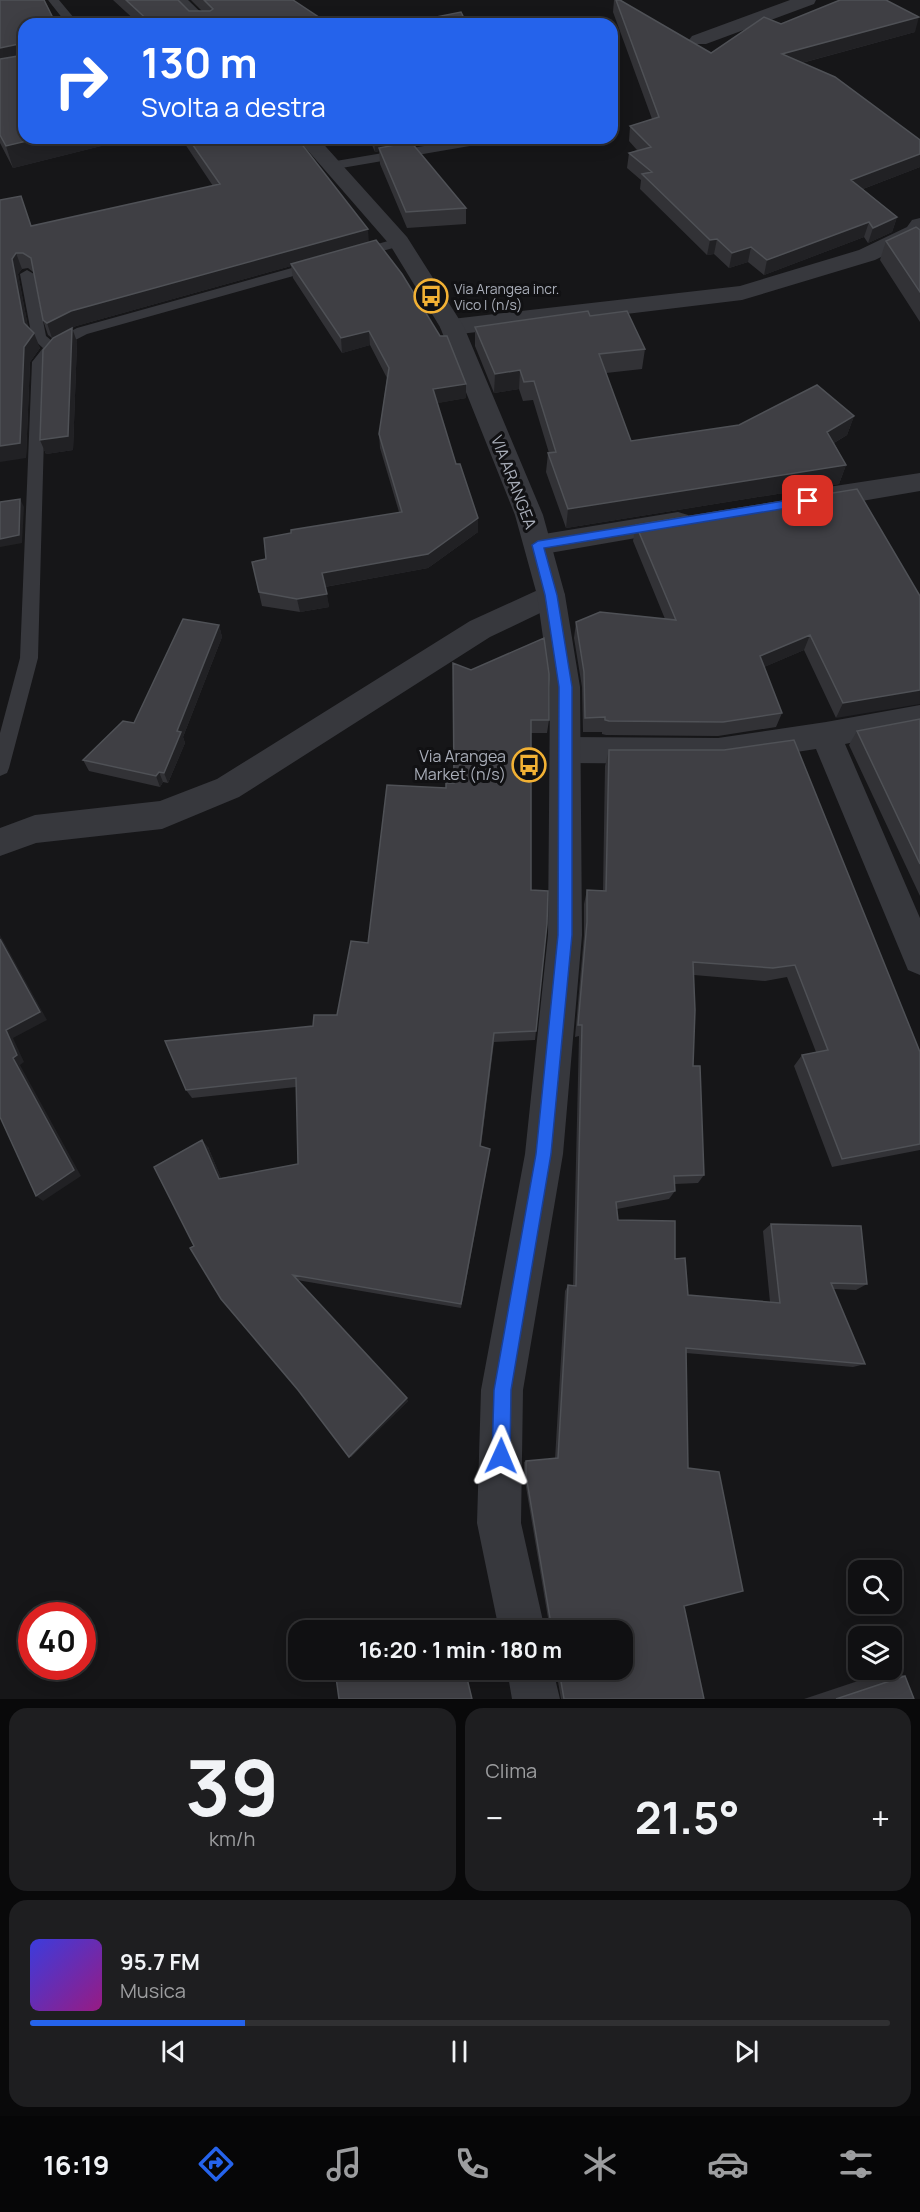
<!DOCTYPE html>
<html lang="it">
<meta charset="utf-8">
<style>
:root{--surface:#101012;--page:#1e1e20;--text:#f1f3f6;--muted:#9c9d9f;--line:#303032;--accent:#2563eb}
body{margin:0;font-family:Manrope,sans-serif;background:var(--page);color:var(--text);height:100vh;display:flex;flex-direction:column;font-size:22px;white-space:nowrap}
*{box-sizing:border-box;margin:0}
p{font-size:20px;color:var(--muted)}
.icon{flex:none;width:33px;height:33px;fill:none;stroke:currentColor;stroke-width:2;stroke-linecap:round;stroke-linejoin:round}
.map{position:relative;height:1699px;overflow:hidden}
.panel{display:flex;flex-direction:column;gap:9px;padding:9px;background:#09090a;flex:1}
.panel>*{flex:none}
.banner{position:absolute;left:18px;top:18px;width:600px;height:126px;border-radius:18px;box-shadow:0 3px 15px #0003,0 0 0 2px var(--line);background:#2563eb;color:#fff;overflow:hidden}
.buttons{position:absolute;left:848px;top:1560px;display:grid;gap:12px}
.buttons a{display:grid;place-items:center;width:54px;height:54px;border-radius:12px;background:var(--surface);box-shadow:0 3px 15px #0003,0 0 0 2px var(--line);font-size:30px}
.speed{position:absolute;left:18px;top:1602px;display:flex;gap:12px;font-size:30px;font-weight:700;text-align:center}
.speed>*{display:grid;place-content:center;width:78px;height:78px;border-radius:50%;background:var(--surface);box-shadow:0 3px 15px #0003,0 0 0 2px var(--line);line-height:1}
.speed .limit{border:9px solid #d22;background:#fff;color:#111}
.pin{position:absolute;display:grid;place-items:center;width:51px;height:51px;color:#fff;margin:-26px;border-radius:12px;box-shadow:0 3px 9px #0006}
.me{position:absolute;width:66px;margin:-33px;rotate:1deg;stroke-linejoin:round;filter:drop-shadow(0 0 4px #0008)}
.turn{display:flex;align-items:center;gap:21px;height:126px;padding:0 24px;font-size:27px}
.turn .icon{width:78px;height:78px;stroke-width:2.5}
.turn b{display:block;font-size:42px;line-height:51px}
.big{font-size:45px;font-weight:700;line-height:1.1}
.panel .widget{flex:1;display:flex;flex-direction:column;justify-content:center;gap:9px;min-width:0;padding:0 21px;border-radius:18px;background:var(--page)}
.panel .dial{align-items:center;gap:0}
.dial b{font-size:78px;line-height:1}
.song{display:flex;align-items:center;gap:18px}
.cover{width:72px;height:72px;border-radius:9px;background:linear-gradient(135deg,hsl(240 70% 55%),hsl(310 70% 35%))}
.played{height:6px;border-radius:3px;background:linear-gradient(90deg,var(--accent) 25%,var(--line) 25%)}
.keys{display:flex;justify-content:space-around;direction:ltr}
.heat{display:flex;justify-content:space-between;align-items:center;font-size:33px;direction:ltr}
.panel .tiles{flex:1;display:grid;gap:9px;grid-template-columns:1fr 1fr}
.widget:last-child{grid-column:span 2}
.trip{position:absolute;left:288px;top:1620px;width:345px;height:60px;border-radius:18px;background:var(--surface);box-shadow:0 3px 15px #0003,0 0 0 2px var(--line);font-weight:700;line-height:60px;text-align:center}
.tabs{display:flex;height:96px;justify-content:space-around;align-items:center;background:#060607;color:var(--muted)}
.tabs .icon{width:42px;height:42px}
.tabs .active{color:var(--accent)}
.tabs b{font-size:27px;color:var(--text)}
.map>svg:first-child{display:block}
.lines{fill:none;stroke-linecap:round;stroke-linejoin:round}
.service{fill:#37383d;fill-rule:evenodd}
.minor{fill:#37383d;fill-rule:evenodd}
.tertiary{fill:#37383d;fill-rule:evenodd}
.wall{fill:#323236}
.shaded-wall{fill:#212124}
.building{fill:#3f3f44;stroke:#4f5156;stroke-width:1.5}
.route{fill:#2563eb;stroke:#184099;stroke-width:1.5}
.labels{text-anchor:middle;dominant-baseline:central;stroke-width:6;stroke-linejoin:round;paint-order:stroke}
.far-poi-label{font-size:14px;fill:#a8adb8;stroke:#111113;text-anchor:start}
.street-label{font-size:16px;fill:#a8adb8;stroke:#111113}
.poi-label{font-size:16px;fill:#a8adb8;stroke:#111113;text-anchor:end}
</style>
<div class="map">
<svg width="920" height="1699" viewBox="0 0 920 1699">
<rect width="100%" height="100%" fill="#161618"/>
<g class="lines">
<path class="service" d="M48,0H59L79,24H67Z
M471,138H499L493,142L330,170L324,166L330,162Z
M399,238L404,239L406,242L404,245L357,258L350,254L352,251Z
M317,261L324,265L322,268L87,334L56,350L46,363L38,658L9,768L7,773L0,776V733L20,658L32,362L43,348L32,338L20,274L27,270L34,274L46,336L52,341L77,328Z"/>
<path class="minor" d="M790,0H816L814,4L706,44H692L689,40L692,36Z
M920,218V238L875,260L742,300L452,335L443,332L440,327L443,322L452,319L740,286L859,250L907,227L912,220Z
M920,473V491L815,509L805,506L801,499L805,492L815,489Z
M678,512L688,515L692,522L688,529L538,555L528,552L524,545L528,538L538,535Z
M551,584L561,587L565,595L561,603L490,637L239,797L162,829L36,843L0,856V828L35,815L160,801L217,779L470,621Z
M920,705V729L845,744L920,918V975L908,970L816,749L718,764L566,763L555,759L550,750L555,741L566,737L718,738L826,722Z"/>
<path class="tertiary" d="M168,0H188L213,24H193Z
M297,138H318L407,237L464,327L543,515L565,595L580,687L582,935L563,1154L523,1390L521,1523L545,1630H499L477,1523L481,1390L525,1154L548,935L550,687L537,595L515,515L440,327L390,245Z
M507,1670H553L560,1699H512Z"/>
</g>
<path class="wall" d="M0,0L24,24L121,141L13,168L0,143Z
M113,0H178L189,11H202L191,0H293L318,24H139Z
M614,0H620L711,53L781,24L915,32L802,63L920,140V167L863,189L897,217L892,232L868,243L864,237L764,275L748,262L729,268L714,254L707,255L640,189L641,180L627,168L629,153L637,150L629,141L630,126L652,119L613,12Z
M181,138H297L466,384V398L437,403L478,532L428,568L325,587L329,607L300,612L262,606L252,562L266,559L399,512L380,448L379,434L387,378L370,345L342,353L293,278L291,266L76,326L72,328L77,342L73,450L46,454L40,440L52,338L48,335L43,320L33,272L28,268L22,269L18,274L28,327L40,348L30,362L26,458L0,200L31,226L213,186Z
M369,138H463L414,146L466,208V224L407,228L380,164L379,151L375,152Z
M920,230V322L880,260L886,241Z
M590,316L645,349L642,369L606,373L631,441L854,416L847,435L834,443L846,465L839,484L566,528L546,472L548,453H549L533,400L523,401L519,389L494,393L475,346V327Z
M636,525L920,596L836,718L804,650L764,667L782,713L776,727L718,736L606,735L602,734V732H583L582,687L574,638L576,622L665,619L633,541Z
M219,625L222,637L183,737L185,743L168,783L163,782L160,787L89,771L83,760L134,723Z
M453,663L549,720L547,733H531V890L536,1031L535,1040L494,1042L481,1146L490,1149L489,1156L461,1308L297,1280L408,1401L351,1457H349L194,1246L208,1147L221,1178L298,1164L296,1087L192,1098L186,1090L337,1015L368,943L446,788L454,783Z
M920,719V896L849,745L857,731Z
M609,750L920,1052V1150L832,1167L794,1066L802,1055L816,1052L787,977L765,981L694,975L693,1066L704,1175L698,1183L675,1184V1191L669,1199L617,1209L618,1220L675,1259L688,1295L770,1302L763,1231L771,1224L867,1284L856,1290L833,1289L865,1364L853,1367L686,1353L684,1606L704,1699H561L556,1670H622V1630H550L524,1475V1462L526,1461L555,1459L565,1291L568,1285L573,1286L579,1036L575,1037L584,935V904L587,890L603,891L605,766Z
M456,1626L457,1630H440Z
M891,1670L905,1676L914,1699H804Z"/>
<path class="shaded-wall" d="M317,16L318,24H278Z
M919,17L915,32L779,69L782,54Z
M19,44L24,62L0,71V48Z
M39,138H121V141L13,168L6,146Z
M374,138H463L380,151L379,148V151L375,152Z
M920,154V167L847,195L851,180Z
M897,217L892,232L868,243L873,228Z
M869,222L864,237L764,275L767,260Z
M368,229L369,244L291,264V266L76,326L72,328L77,342L73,450L46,454L40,440L52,338L47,323L71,311Z
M717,239L714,254L707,255L710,240Z
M751,247L748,262L729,268L732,253Z
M16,253L22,269L18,274L30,338L24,323L12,259Z
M369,331L370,345L342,353L341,338Z
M34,333L40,348L30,362L26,458L0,462V446L24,347Z
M520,370L519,389L494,393L495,374Z
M466,384V398L433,404V389Z
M854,416L847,435L820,451L827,432Z
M846,465L839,484L566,528L568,509Z
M20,499L24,507L22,543L0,547V539Z
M478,518V532L428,568L324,587L322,573Z
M327,594L329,607L300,612L297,599Z
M219,625L222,637L183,737L185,743L168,783L164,773L177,731Z
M810,635L804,650L755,671L760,656Z
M920,690V704L836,718L843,703Z
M159,772L163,782L160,787L156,776Z
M0,935L47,1020L13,1038L24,1062L20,1065L81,1176L43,1201L36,1196L13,1058L6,1030Z
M202,1140L208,1147L224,1185L219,1179Z
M490,1149L489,1156L461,1308V1304Z
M407,1398L408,1401L351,1457H349Z"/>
<path class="building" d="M0,0H44L56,24H24V138H39L6,146L0,135V59L18,56L19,44L0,48Z
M126,0H178L189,11H210L213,9L204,0H293L317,16L278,24H152Z
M616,0H620L711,53L764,17L781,24L840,0H886L919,17L782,54L835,77L920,140V154L851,180L897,217L873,228L869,222L767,260L751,247L732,253L717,239L710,240L642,174L652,172L629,153L651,147L630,126L659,117Z
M461,12L467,24H401Z
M188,138H297L368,229L71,311L47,323L43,320L31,258L23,253H16L12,259L24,323L34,333L24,347L20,443L0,446V200L21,196L31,226L220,184Z
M411,142L466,208L406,212L379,148Z
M916,227L920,230V292L886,241Z
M376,240L402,274L440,336H447L466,384L433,389L456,464H460L478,518L428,554L322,573L327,594L297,599L259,592L252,562L266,559L264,538L291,533V530L402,512L379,434L389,368L369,331L341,338L291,264Z
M588,311L590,316L627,311L645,349L599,354L631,441L739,425L817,385L854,416L827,432L846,465L568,509L548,453L556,452L534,381L524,382L520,370L495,374L475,327Z
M72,328L68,436L40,440L43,350L53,338Z
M857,489L920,596V690L843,703L810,635L760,656L782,713L723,722L609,721L605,720V717L585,718L584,672L576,622L600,612L676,620L636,525Z
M20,499L19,535L0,539V502Z
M183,619L219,625L177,731L181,732L164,773L159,772L156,776L83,760L123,721L134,723Z
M544,638L549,674V720H531V890L548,891L547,924L536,1031L494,1033L480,1146L490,1149L461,1304L293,1275L407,1398L349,1457L298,1390L221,1299L190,1248L194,1246L154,1167L202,1140L219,1179L298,1164L296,1078L186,1090L165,1041L313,1026L314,1015H337L351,941L368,943L387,785L446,788V783H454L453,663L471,670Z
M920,719V864L857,731Z
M794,740L920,1052V1144L842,1159L802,1055L828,1050L795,965L773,968L693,962L695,1010L693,1066H700L704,1175L674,1176L675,1191L616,1202L618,1220L675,1221V1259L685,1258L688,1295L780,1303L771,1224L861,1226L867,1284L831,1283L865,1364L686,1348L688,1468L719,1472L743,1591L684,1606L704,1699H564L559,1670H622V1630H552L526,1475V1461L558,1458L568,1285L576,1286L582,1025H578L587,922V890L606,891L609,750H724Z
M0,939L40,1012L6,1030L17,1055L13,1058L74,1170L36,1196L0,1117Z
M335,1670H465L472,1699H339Z
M905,1676L914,1699H836Z"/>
<path class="route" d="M808,497L812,498V504L544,548L557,595L572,687V935L551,1154L511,1390L510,1456L507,1463L501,1465L494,1463L492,1456L494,1390L536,1154L558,935L559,687L545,595L532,545L538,541Z"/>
<defs>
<g id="bus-ring" transform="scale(1.725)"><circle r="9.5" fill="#111113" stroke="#f2b134" stroke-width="1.5"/><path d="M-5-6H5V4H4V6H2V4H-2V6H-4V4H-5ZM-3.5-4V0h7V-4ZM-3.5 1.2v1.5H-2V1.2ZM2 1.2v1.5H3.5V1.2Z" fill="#f2b134"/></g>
</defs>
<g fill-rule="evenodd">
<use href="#bus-ring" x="431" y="296"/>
<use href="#bus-ring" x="529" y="765"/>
</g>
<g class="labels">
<g class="far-poi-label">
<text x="454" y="288">Via Arangea incr.<tspan x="454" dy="16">Vico I (n/s)</tspan></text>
</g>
<g class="street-label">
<text transform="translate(514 482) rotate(69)">VIA ARANGEA</text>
</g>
<g class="poi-label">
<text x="506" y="756">Via Arangea<tspan x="506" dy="18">Market (n/s)</tspan></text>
</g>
</g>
</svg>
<div class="buttons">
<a><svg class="icon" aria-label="search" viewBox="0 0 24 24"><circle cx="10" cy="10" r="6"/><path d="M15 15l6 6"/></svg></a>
<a><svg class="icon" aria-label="layers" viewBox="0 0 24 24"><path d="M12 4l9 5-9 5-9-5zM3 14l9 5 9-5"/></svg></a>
</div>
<div class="speed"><div class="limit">40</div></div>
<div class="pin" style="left:808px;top:501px;background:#d93025"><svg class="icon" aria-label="arrive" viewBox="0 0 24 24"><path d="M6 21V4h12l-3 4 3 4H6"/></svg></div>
<svg class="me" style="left:501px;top:1456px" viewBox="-20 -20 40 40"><path d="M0-17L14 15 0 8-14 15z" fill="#2563eb" stroke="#fff" stroke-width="4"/></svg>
<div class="trip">16:20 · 1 min · 180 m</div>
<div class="banner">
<div class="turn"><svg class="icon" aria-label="right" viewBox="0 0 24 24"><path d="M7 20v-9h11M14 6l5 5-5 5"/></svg><div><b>130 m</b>Svolta a destra</div></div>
</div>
</div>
<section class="panel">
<div class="tiles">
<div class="widget dial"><b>39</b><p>km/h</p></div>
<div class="widget"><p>Clima</p>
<div class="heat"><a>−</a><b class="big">21.5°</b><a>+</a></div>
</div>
<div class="widget">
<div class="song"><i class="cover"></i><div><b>95.7 FM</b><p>Musica</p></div></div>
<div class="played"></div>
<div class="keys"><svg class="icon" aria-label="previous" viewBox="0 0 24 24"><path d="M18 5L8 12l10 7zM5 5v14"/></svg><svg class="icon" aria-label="pause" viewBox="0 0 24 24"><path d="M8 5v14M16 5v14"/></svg><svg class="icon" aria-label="next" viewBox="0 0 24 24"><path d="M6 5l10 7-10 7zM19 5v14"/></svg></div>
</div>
</div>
</section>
<nav class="tabs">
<b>16:19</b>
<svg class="icon active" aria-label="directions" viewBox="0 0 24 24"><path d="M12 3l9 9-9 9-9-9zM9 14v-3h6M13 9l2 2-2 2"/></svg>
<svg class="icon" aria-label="music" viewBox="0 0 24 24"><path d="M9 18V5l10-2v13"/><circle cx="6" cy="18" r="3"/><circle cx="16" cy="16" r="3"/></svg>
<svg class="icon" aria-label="phone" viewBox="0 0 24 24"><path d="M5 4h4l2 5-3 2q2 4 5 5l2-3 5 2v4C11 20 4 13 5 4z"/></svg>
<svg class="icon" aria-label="climate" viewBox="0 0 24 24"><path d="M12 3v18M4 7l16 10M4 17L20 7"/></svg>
<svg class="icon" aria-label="car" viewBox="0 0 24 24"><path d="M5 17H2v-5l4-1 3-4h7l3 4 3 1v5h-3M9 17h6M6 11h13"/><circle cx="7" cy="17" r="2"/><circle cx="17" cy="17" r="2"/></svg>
<svg class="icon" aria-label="filters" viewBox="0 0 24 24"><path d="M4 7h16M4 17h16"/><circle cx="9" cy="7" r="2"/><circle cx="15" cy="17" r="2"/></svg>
</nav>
